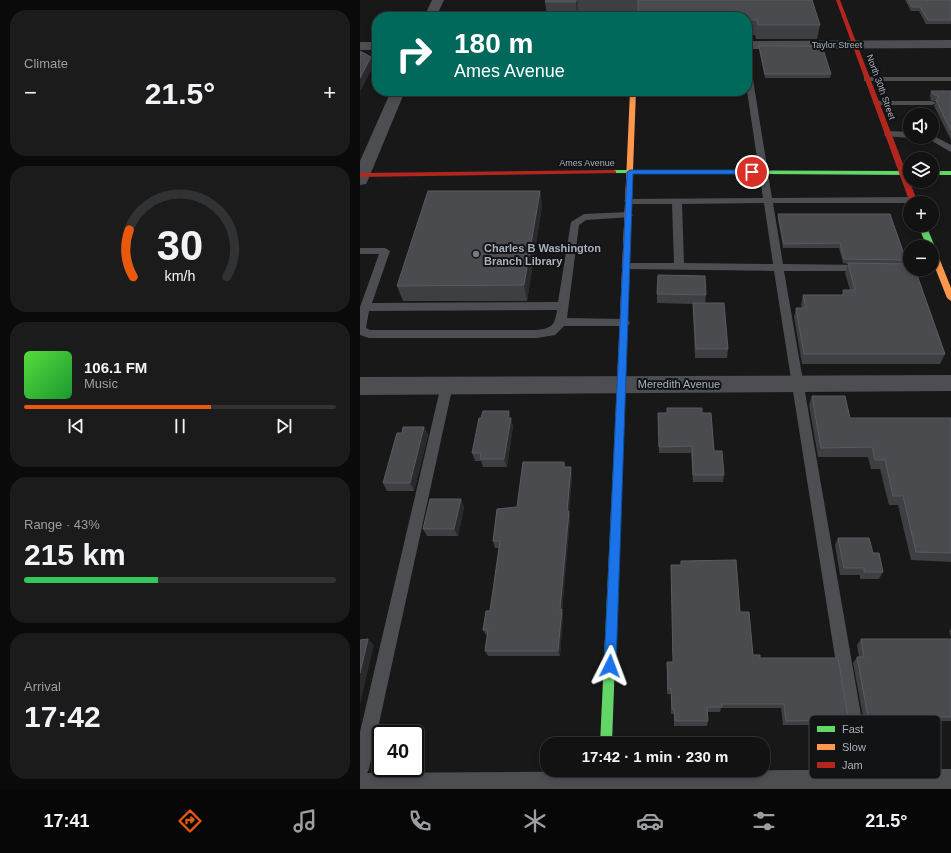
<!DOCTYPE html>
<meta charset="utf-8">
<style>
:root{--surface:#121213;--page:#1b1b1c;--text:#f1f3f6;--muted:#9c9ea0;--line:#313233;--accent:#ea580c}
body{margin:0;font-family:Arial,sans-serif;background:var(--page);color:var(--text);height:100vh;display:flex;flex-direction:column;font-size:15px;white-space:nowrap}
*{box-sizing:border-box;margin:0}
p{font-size:13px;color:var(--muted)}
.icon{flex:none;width:22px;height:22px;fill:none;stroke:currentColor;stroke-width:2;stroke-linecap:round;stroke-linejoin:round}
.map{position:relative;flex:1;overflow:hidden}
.drawer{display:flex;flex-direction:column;gap:10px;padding:10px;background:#0a0a0a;width:360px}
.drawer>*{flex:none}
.banner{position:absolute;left:12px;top:12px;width:380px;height:84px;border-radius:16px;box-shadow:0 2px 6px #0003,0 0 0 1px var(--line);background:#00695c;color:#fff;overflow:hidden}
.tools{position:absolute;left:543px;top:108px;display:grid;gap:8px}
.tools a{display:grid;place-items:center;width:36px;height:36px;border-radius:50%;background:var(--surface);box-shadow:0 2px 6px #0003,0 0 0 1px var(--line);font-size:20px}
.speed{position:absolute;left:12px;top:725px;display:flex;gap:8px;font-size:20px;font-weight:700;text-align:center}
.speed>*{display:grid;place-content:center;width:52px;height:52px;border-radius:50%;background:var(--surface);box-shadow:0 2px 6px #0003,0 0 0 1px var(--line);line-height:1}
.speed .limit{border:2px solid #111;border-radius:6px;background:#fff;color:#111}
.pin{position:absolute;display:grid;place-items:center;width:34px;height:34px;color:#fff;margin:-17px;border:2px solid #fff;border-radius:50%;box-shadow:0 1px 4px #0007}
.me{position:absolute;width:44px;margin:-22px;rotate:3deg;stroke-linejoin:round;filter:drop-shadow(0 0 3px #0008)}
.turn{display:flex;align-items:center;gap:14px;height:84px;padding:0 16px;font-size:18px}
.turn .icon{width:52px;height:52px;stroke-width:2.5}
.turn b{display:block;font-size:28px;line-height:34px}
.big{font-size:30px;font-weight:600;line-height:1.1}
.drawer .tile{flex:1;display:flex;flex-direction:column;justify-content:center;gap:6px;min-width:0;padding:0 14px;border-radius:16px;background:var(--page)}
.drawer .dial{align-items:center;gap:0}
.dial svg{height:104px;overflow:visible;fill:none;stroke:var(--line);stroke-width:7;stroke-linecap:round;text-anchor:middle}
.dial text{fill:var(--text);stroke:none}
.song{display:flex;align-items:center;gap:12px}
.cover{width:48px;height:48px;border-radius:6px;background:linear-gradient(135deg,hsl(110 70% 55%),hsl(130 70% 35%))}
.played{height:4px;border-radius:2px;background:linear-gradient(90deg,var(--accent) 60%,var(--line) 60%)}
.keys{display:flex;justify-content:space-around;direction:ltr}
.heat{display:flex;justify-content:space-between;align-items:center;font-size:22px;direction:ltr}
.charge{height:6px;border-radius:3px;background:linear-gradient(90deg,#34c759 43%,var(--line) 0)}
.trip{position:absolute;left:180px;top:737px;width:230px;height:40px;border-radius:16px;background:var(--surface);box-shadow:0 2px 6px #0003,0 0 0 1px var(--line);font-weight:600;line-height:40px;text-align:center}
.dock{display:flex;height:64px;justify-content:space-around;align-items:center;background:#070708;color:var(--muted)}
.dock .icon{width:28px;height:28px}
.dock .on{color:var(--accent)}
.dock b{font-size:18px;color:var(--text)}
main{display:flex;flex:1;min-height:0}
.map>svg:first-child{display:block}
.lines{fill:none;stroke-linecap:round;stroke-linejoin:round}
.lane{fill:#4c4e52;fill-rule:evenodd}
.street{fill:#4c4e52;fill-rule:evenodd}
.fast{fill:#63d668;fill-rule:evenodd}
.slow{fill:#ff974d;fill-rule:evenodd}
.jam{fill:#b3261e;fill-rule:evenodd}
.wall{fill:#3d3f42}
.shaded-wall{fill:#292a2c}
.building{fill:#494b4f;stroke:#585b60}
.route{fill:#1a73e8;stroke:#114b97}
.poi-dot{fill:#767b82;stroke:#121315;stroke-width:1.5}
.labels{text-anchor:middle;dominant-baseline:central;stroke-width:4;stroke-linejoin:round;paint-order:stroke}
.far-street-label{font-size:9px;fill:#a9b0bb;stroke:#121315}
.poi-label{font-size:11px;font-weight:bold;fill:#a9b0bb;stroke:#121315;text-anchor:start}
.street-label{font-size:11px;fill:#a9b0bb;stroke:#121315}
.key{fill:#121315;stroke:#3f4247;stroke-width:1}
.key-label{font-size:11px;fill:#a9b0bb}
</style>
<main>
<section class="drawer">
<div class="tile"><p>Climate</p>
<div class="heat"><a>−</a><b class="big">21.5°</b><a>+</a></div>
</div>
<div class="tile dial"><svg viewBox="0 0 100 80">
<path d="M14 69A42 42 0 1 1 86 69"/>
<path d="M14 69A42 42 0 0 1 11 33" stroke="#ea580c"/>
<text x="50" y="56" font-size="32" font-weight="700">30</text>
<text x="50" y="72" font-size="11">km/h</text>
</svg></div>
<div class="tile">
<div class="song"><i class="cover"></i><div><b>106.1 FM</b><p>Music</p></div></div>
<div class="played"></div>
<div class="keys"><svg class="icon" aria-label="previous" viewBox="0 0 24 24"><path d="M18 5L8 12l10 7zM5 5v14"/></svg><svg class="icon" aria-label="pause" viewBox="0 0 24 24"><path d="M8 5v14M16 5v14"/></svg><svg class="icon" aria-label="next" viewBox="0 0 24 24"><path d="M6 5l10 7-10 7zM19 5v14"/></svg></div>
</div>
<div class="tile"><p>Range · 43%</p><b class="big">215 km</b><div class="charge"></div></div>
<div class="tile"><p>Arrival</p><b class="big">17:42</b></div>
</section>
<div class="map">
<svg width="591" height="789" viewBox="0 0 591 789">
<rect width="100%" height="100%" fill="#181819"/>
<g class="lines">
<path class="lane" d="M387,65L391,67L412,198L553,197L558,200L553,203H413L423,264L503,265L508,268L503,271H424L513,784L511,789H497L495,784L414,271L266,269L261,266L266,263H314L312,204H269L264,201L266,199L403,198L387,91ZM404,203L413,264L324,263L322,204Z
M504,77H591V81H504Z
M514,101H572L576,103L572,105H517L513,103Z
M528,131L550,132V137H552L550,138L525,136L524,134Z
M572,135L591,145V152L565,137H572Z
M268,212L273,215L271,217L226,220L219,225L207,318L264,319L268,320L270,323L268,326H204L195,335L177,338H9L0,335V307L19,254H0V248H25L30,251L12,303L198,302L211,222L224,214ZM197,310C195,325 192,328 177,330H10L6,328L9,311Z
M87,380L91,382L93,385L9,769L6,775L0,778V732L81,385L83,382Z"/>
<path class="street" d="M72,0H84L76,17H64Z
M591,40V48L387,49V41Z
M0,42H17V50H0Z
M31,91H45L8,180L6,184L0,185V161Z
M591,375V391L0,395V377Z
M591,769V789H0V773Z"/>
<path class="fast" d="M254,170L550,171V175L252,173V171Z
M572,171H591V175H572Z
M558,225H566L575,247L574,249H572V247H567Z
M261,381L264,382L265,384L252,744H240L257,384L258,382Z"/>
<path class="slow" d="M270,91H276L265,384L264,386H258L257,384Z
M572,248L576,250L591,288V301L587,298L572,260Z"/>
<path class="jam" d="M476,0H480L558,203H550Z
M254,170L256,171V173L0,177V173Z"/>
</g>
<path class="wall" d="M186,0H452L460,25L457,39H396L395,35H387V17L278,12H218L217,16H187L185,2Z
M545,0H591V24H566L559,11H551Z
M399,46L471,74L470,78H405L399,50Z
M571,91H591V140L574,106L576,102L571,100L570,96Z
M180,191L182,206L167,301H43L37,286Z
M418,214L546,260L544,264L585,354L580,364H442L434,317L436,308H442L441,305L443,295H482L483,290H490L485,273L488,264L483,263L479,248H423L418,219Z
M297,294L346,295L345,303L368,349L367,358H335L333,312V304L297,303Z
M452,396L490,418H591V562L551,560L538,505H529L520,469H511L508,457H458L449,405Z
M298,413H342L354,451L364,475L363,482H333L331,453H299Z
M152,419L151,421L153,426L147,467H123L121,461H115L112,453Z
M64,427L68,435L54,491H27L23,483L42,433Z
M204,462L205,467L212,475L209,512L210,518L202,611L203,615L200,656H128L125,651L127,635H126L123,630L130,611L139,548H135L133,541L157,507Z
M101,499L104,507L98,536H67L63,529Z
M478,538L513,553L523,572L519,579H500V575H480L475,545Z
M321,561L380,612L393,655L400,658L488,717L484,722H483L480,725H423L421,708H361L360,712H348V721L347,726H314V714H311V694H307V662H313L311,565H321Z
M591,629V637L589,631Z
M501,639H591V721L504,722L493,663L497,657H499L497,645Z"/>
<path class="shaded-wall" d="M216,0H217L218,12L217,16Z
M11,57L14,65L0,92L1,94L0,95V78Z
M180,191L182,206L167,301L164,285Z
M149,411L153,426L147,467L144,459Z
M64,427L68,435L54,491L50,483Z
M211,467L212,475L209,512L210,518L202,611L203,615L200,656L198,651L200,609Z
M101,499L104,507L98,536L94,529Z
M8,639L14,645L0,704V673Z"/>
<path class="building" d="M186,0H216V2H185Z
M278,0H452L460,25H398L397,20H387V17H278Z
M548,0H591V20H568L560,7H552Z
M399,46H462L471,74H405Z
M0,51L11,57L0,78Z
M571,91H591V131L576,100L579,97L573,94Z
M68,191H180L164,285L37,286Z
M418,214H530L546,260L484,259L480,243L424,244Z
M488,263L550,264V269H553L554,272H556L585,354H444L436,308H446L443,295H484L483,290H495Z
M298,275L345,276L346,295L297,294Z
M333,303H364L368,349H336Z
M452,396H485L490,418H591V553L556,552L543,496H533L525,460H515L512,447L461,448Z
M307,408H342V413H351L354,451H362L364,475H333L332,446L299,447L298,413H307Z
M123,411H149L148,418H151L144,459H120L121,453H112L119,418H121Z
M43,427H64L50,483H23L37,433H42Z
M163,462H204V467H211L207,511H209L200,609H202L198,651H125L128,630H123L126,611H130L140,541H133L137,509L157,507Z
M70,499H101L94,529H63Z
M478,538H509L513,553H519L523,572H504V568H484Z
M376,560L380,612H389L393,655H400V658H478L488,717H484V720L426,721L424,704H361L362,707H347L348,721H315L314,709H312L311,689H308L307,662H313L311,565H321V561Z
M8,639L0,673V640Z
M501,639H591V717H508L497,657H504Z"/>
<path class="route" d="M392,170L394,171V174H273L256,666L254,670L250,672L245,670L244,666L267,172L270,170Z"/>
<circle class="poi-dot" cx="116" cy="254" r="4"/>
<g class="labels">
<g class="far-street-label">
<text x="477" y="45">Taylor Street</text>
<text transform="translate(521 87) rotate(70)">North 30th Street</text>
<text x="227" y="163">Ames Avenue</text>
</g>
<g class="poi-label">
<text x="124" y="248">Charles B Washington<tspan x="124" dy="13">Branch Library</tspan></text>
</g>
<g class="street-label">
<text x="319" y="384">Meredith Avenue</text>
</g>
</g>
<rect x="449" y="715" width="132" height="64" rx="6" class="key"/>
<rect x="457" y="726" width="18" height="6" fill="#63d668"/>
<rect x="457" y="744" width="18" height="6" fill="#ff974d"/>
<rect x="457" y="762" width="18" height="6" fill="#b3261e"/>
<g class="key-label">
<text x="482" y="733">Fast</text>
<text x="482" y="751">Slow</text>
<text x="482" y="769">Jam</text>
</g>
</svg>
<div class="tools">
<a><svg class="icon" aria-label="sound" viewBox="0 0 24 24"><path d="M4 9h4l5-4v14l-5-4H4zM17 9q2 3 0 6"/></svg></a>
<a><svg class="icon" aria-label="layers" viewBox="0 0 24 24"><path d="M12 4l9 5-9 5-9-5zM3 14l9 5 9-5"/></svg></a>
<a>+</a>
<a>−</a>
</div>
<div class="speed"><div class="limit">40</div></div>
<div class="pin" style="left:392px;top:172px;background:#d93025"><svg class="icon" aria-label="arrive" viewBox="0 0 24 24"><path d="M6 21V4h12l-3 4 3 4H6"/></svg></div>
<svg class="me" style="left:250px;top:666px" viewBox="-20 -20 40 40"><path d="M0-17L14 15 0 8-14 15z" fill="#1a73e8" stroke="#fff" stroke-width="4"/></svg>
<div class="trip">17:42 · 1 min · 230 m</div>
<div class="banner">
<div class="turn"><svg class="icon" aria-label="right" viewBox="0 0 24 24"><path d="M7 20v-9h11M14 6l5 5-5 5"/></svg><div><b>180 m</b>Ames Avenue</div></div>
</div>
</div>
</main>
<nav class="dock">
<b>17:41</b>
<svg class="icon on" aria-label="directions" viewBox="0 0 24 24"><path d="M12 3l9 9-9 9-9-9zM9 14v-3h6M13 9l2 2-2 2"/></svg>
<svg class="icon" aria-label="music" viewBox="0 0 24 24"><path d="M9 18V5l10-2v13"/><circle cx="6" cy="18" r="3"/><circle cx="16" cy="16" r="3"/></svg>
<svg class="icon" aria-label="phone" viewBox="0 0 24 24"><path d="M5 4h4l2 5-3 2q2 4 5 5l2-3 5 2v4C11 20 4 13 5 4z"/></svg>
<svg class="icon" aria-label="climate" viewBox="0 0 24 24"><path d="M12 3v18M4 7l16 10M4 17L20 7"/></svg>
<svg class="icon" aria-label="car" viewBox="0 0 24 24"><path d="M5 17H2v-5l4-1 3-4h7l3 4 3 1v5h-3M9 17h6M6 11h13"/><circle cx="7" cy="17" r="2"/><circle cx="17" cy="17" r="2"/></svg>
<svg class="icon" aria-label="filters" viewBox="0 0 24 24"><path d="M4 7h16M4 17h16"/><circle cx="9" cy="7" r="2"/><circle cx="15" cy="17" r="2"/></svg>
<b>21.5°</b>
</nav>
